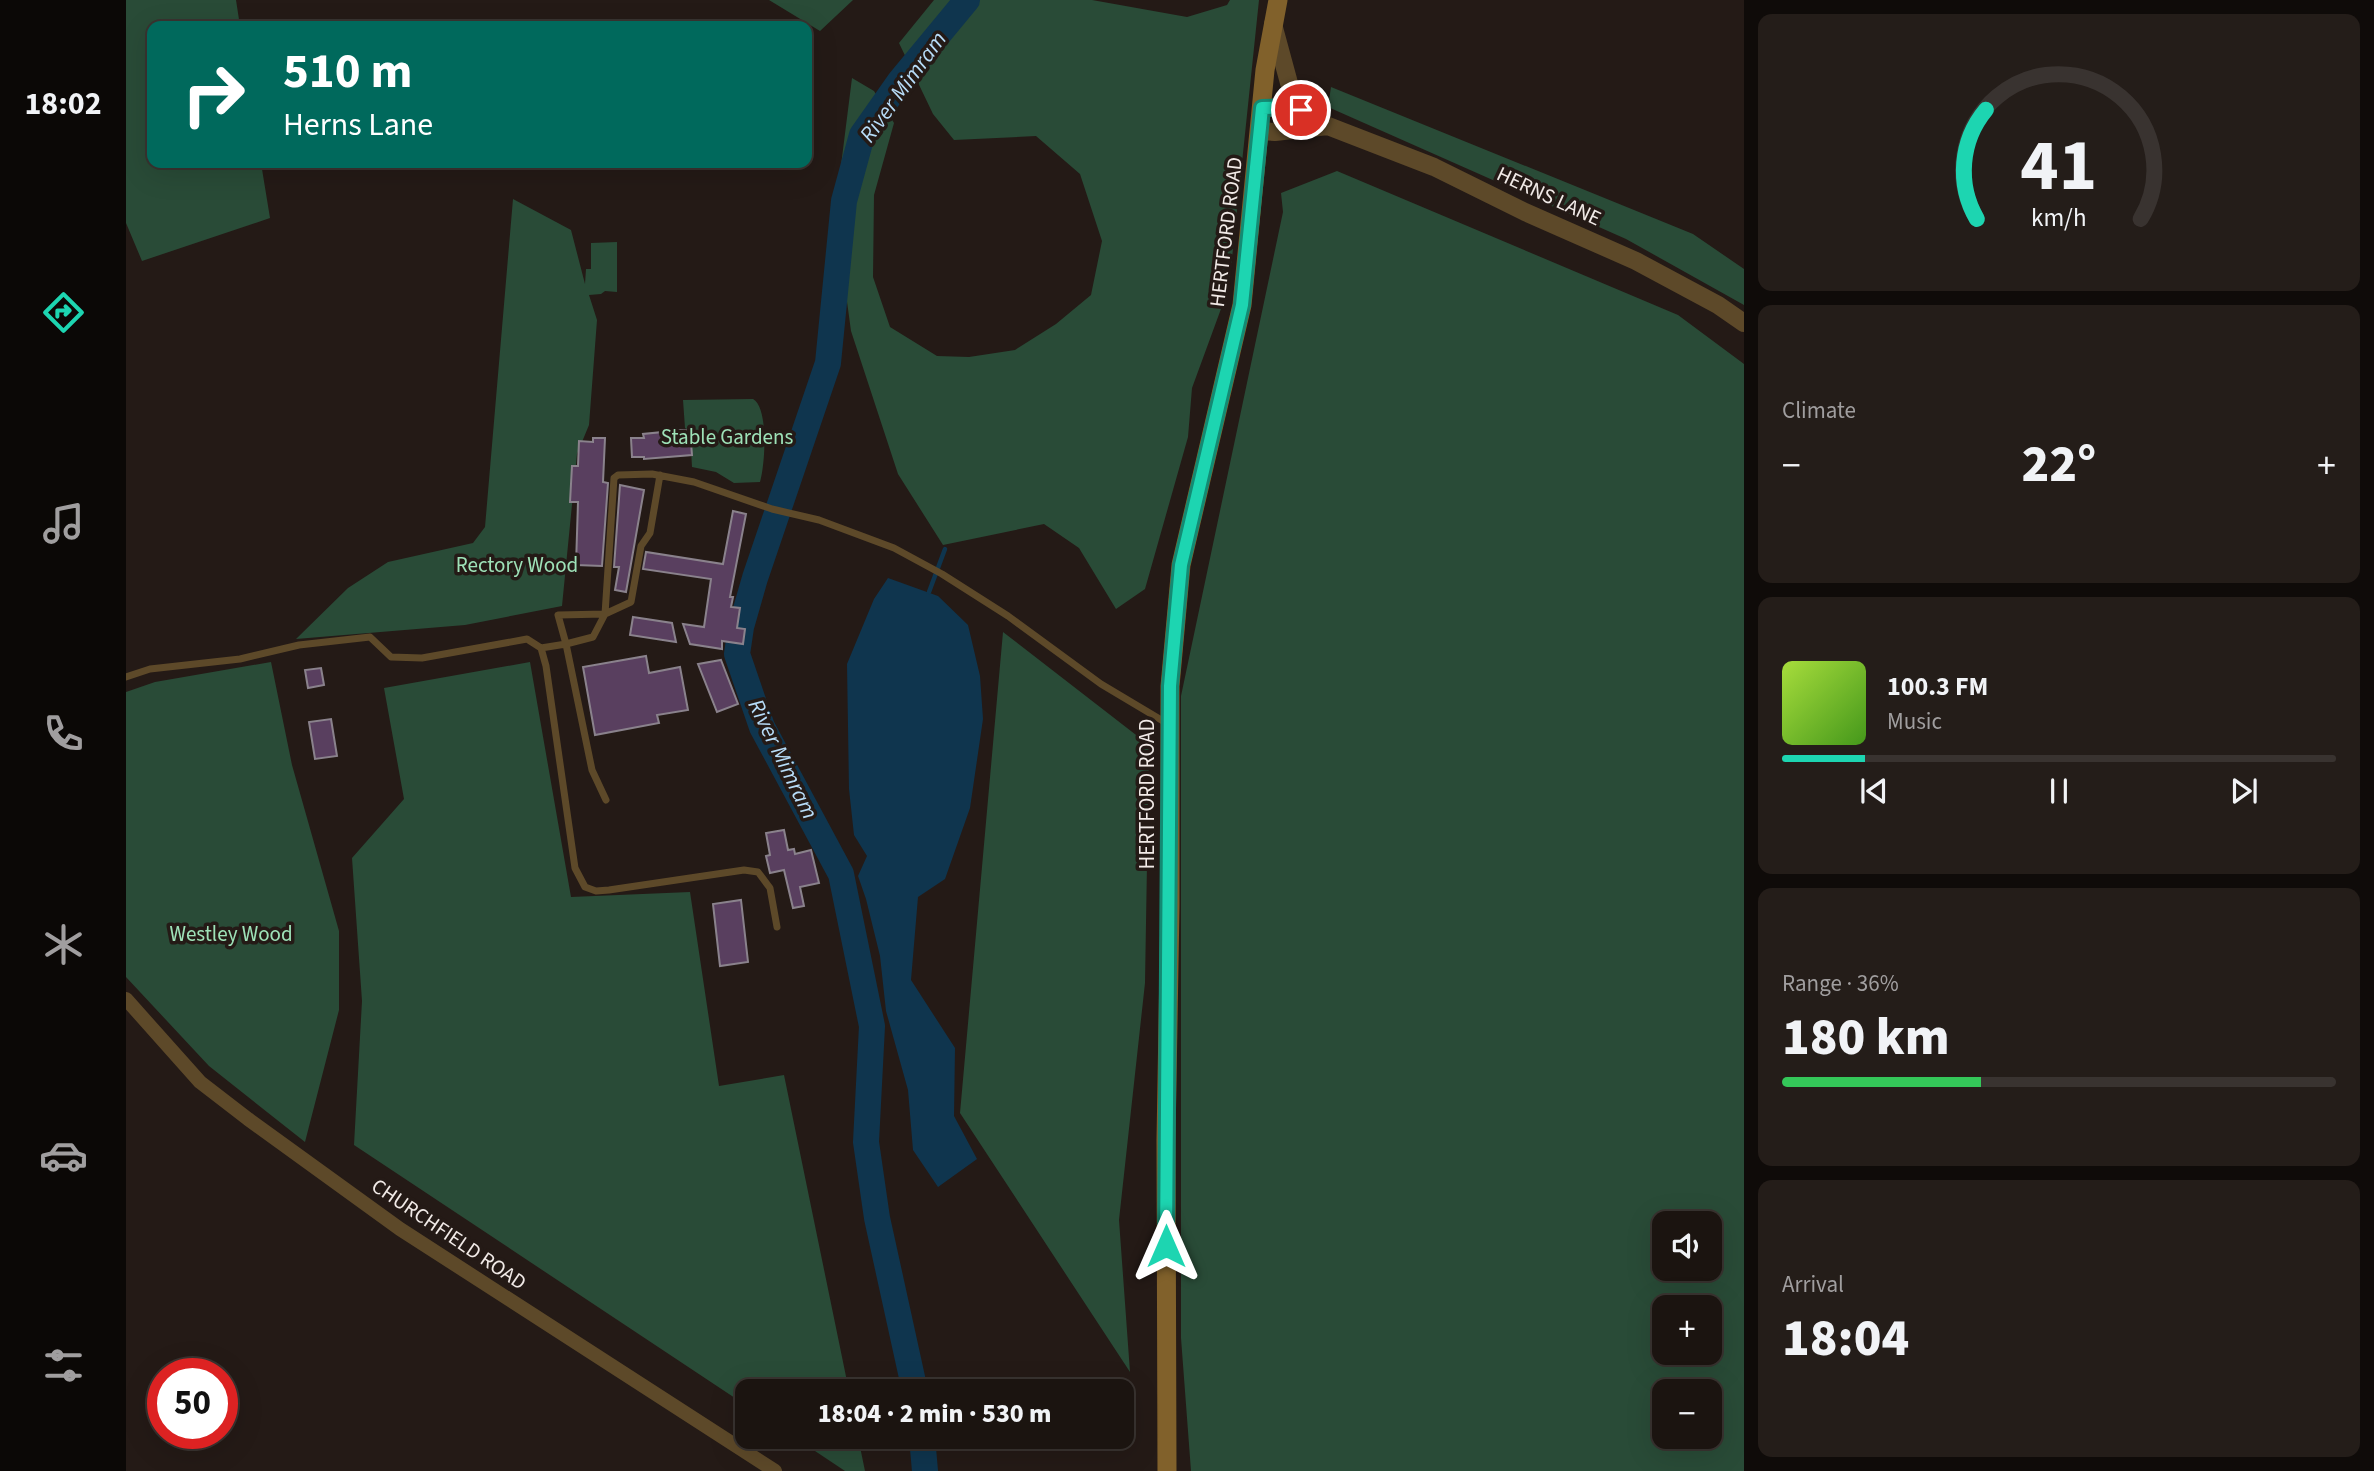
<!DOCTYPE html>
<meta charset="utf-8">
<style>
:root{--surface:#1b1410;--page:#241d19;--text:#f1f3f6;--muted:#a09e9f;--line:#393330;--accent:#1dd5b1}
body{margin:0;font-family:"Source Sans 3",sans-serif;background:var(--page);color:var(--text);height:100vh;display:flex;flex-direction:column;font-size:26px;white-space:nowrap}
*{box-sizing:border-box;margin:0}
p{font-size:23px;color:var(--muted)}
.icon{flex:none;width:38px;height:38px;fill:none;stroke:currentColor;stroke-width:2;stroke-linecap:round;stroke-linejoin:round}
.map{position:relative;flex:1;overflow:hidden}
.side{display:flex;flex-direction:column;gap:14px;padding:14px;background:#0f0b09;width:630px}
.side>*{flex:none}
.top-card{position:absolute;left:21px;top:21px;width:665px;height:147px;border-radius:14px;box-shadow:0 7px 28px #0002,0 0 0 2px var(--line);background:#00695c;color:#fff;overflow:hidden}
.tools{position:absolute;left:1526px;top:1211px;display:grid;gap:14px}
.tools a{display:grid;place-items:center;width:70px;height:70px;border-radius:14px;background:var(--surface);box-shadow:0 7px 28px #0002,0 0 0 2px var(--line);font-size:35px}
.speed{position:absolute;left:21px;top:1358px;display:flex;gap:14px;font-size:35px;font-weight:700;text-align:center}
.speed>*{display:grid;place-content:center;width:91px;height:91px;border-radius:50%;background:var(--surface);box-shadow:0 7px 28px #0002,0 0 0 2px var(--line);line-height:1}
.speed .limit{border:10px solid #d22;background:#fff;color:#111}
.pin{position:absolute;display:grid;place-items:center;width:60px;height:60px;color:#fff;margin:-30px;border:4px solid #fff;border-radius:50%;box-shadow:0 2px 7px #0007}
.me{position:absolute;width:77px;margin:-38px;rotate:0deg;stroke-linejoin:round;filter:drop-shadow(0 0 5px #0008)}
.turn{display:flex;align-items:center;gap:24px;height:147px;padding:0 21px;font-size:32px}
.turn .icon{width:91px;height:91px;stroke-width:2.5}
.turn b{display:block;font-size:49px;line-height:60px}
.big{font-size:52px;font-weight:800;line-height:1.1}
.side .tile{flex:1;display:flex;flex-direction:column;justify-content:center;gap:10px;min-width:0;padding:0 24px;border-radius:14px;background:var(--page)}
.side .dial{align-items:center;gap:0}
.dial svg{height:182px;overflow:visible;fill:none;stroke:var(--line);stroke-width:7;stroke-linecap:round;text-anchor:middle}
.dial text{fill:var(--text);stroke:none}
.song{display:flex;align-items:center;gap:21px}
.cover{width:84px;height:84px;border-radius:10px;background:linear-gradient(135deg,hsl(80 70% 55%),hsl(100 70% 35%))}
.played{height:7px;border-radius:4px;background:linear-gradient(90deg,var(--accent) 15%,var(--line) 15%)}
.keys{display:flex;justify-content:space-around;direction:ltr}
.heat{display:flex;justify-content:space-between;align-items:center;font-size:38px;direction:ltr}
.charge{height:10px;border-radius:5px;background:linear-gradient(90deg,#34c759 36%,var(--line) 0)}
.trip{position:absolute;left:609px;top:1379px;width:399px;height:70px;border-radius:14px;background:var(--surface);box-shadow:0 7px 28px #0002,0 0 0 2px var(--line);font-weight:800;line-height:70px;text-align:center}
main{display:flex;flex:1;min-height:0}
.tab-bar{display:flex;flex-direction:column;width:126px;justify-content:space-around;align-items:center;background:#0b0806;color:var(--muted)}
.tab-bar .icon{width:49px;height:49px}
.tab-bar .selected{color:var(--accent)}
.tab-bar b{font-size:32px;color:var(--text)}
.map>svg:first-child{display:block}
.green{fill:#294b37;fill-rule:evenodd}
.water{fill:#0f354e}
.lines{fill:none;stroke-linecap:round;stroke-linejoin:round}
.stream{stroke:#0f354e;stroke-width:4.5}
.river{stroke:#0f354e;stroke-width:26}
.building{fill:#593f5f;stroke:#8a828c;stroke-width:2}
.service{stroke:#5d4929;stroke-width:7}
.minor{stroke:#5d4929;stroke-width:14}
.tertiary{stroke:#5d4929;stroke-width:18}
.secondary{stroke:#81612b;stroke-width:19}
.route-casing{stroke:#138a73;stroke-width:18}
.route{stroke:#1dd5b1;stroke-width:12}
.labels{text-anchor:middle;dominant-baseline:central;stroke-width:7;stroke-linejoin:round;paint-order:stroke}
.street-label{font-size:21px;fill:#f1eae7;stroke:#241a16}
.park-label{font-size:21px;fill:#9ee2b8;stroke:#241a16}
.water-label{font-size:23px;font-style:italic;fill:#b7dcf8;stroke:#241a16}
</style>
<main>
<nav class="tab-bar">
<b>18:02</b>
<svg class="icon selected" aria-label="directions" viewBox="0 0 24 24"><path d="M12 3l9 9-9 9-9-9zM9 14v-3h6M13 9l2 2-2 2"/></svg>
<svg class="icon" aria-label="music" viewBox="0 0 24 24"><path d="M9 18V5l10-2v13"/><circle cx="6" cy="18" r="3"/><circle cx="16" cy="16" r="3"/></svg>
<svg class="icon" aria-label="phone" viewBox="0 0 24 24"><path d="M5 4h4l2 5-3 2q2 4 5 5l2-3 5 2v4C11 20 4 13 5 4z"/></svg>
<svg class="icon" aria-label="climate" viewBox="0 0 24 24"><path d="M12 3v18M4 7l16 10M4 17L20 7"/></svg>
<svg class="icon" aria-label="car" viewBox="0 0 24 24"><path d="M5 17H2v-5l4-1 3-4h7l3 4 3 1v5h-3M9 17h6M6 11h13"/><circle cx="7" cy="17" r="2"/><circle cx="17" cy="17" r="2"/></svg>
<svg class="icon" aria-label="filters" viewBox="0 0 24 24"><path d="M4 7h16M4 17h16"/><circle cx="9" cy="7" r="2"/><circle cx="15" cy="17" r="2"/></svg>
</nav>
<div class="map">
<svg width="1618" height="1471" viewBox="0 0 1618 1471">
<rect width="100%" height="100%" fill="#241a16"/>
<path class="green" d="M0,0H110L114,26H26V163H135L144,218L16,261L0,223Z
M643,0H727L694,31Z
M808,0H966L1061,17L1101,5L1104,0H1133L1103,287L1066,388L1062,437L1019,589L990,609L953,548L918,524L817,545L772,474L725,331L709,213L726,78L748,91L768,123L748,195L747,277L764,327L811,356L843,357L889,350L930,324L965,295L976,241L954,174L910,136L828,140L807,114L773,43Z
M1205,87L1567,234L1618,269V305L1500,239L1202,107Z
M1211,171L1552,315L1618,364V1471H1065L1055,1338V696L1157,212L1155,193ZM1538,1223H1584V1269H1538ZM1538,1307H1584V1353H1538ZM1538,1391H1584V1437H1538Z
M387,199L445,230L459,284L460,269H465V243L491,242V292L479,291L475,294L463,295L471,320L463,425L451,454L436,606L339,625L170,639L222,588L262,562L347,543L359,527Z
M627,399C643,408 639,465 634,482L608,483L590,472L566,467L564,431L559,428L557,400Z
M877,632L1023,745L1019,983L993,1220L1004,1372L834,1113Z
M145,662L166,765L213,931V1010L179,1142L83,1066L0,977V692L29,682Z
M404,662L445,897L564,892L593,1086L658,1075L723,1391H621V1406L228,1145L236,1001L226,858L278,799L258,688Z
M668,1437H732L739,1471H719Z"/>
<path class="water" d="M762,578L812,596L842,625L854,676L857,719L844,808L819,879L792,897L785,980L829,1048L828,1116L851,1159L812,1187L787,1150L782,1090L760,1011L754,956L740,899L732,876L741,856L728,835L723,789L721,664L748,599Z"/>
<g class="lines">
<path class="stream" d="M803,592L819,549"/>
<path class="river" d="M789,1391L751,1218L740,1142L746,1026L715,874L636,727L611,654L615,627L629,578L702,363L718,201L736,135L774,81L841,0
M796,1437L799,1471"/>
</g>
<path class="building" d="M557,430L564,431L566,455L518,459V457H506L505,438H518L517,434Z
M467,438H479L477,482L482,483L476,566L450,565L452,502H444L446,466H452L453,441L467,442Z
M494,485L518,490L500,592L489,590L493,567H488Z
M607,511L620,514L604,597H607L605,607L614,608L611,628L619,629L617,644L596,641V649L564,644L557,624L578,627L585,579L517,569L520,552L597,564Z
M507,617L546,623L550,642L504,635Z
M520,656L523,673L554,667L562,710L531,715L533,723L469,735L457,667Z
M595,660L612,704L591,712L572,664Z
M195,668L198,685L182,688L179,670Z
M205,719L211,756L189,759L183,722Z
M658,830L662,850L668,849L669,854L685,850L693,883L674,887L678,906L667,908L658,870L644,873L640,856L644,855L640,833Z
M615,900L622,962L594,966L587,904Z"/>
<g class="lines">
<path class="service" d="M415,648L420,666L449,868L459,887L470,891L483,890L618,870L632,872L644,888L651,927
M0,677L24,669L114,659L173,645L244,637L265,657L296,658L401,639L415,648L440,644L467,637L479,614L488,478L492,475L526,474L568,482L646,509L693,520L768,548L816,574L882,616L975,684L1042,724
M480,800L466,770L440,644L432,615L479,614L505,602L515,546L524,533L534,475"/>
<path class="minor" d="M0,999L74,1082L122,1119L274,1229L649,1471"/>
<path class="tertiary" d="M1147,24L1163,83L1175,110
M1136,108L1164,107L1175,110L1202,126L1308,167L1399,212L1510,261L1592,305L1618,323
M1134,131L1149,132L1202,126"/>
<path class="secondary" d="M1041,1471L1040,1140L1044,906V686L1055,565L1116,305L1139,70L1152,0"/>
</g>
<g class="lines">
<g class="route-casing">
<path id="route" d="M1040,1246L1044,686L1055,565L1116,305L1136,108L1164,107L1175,110"/>
</g>
<use href="#route" class="route"/>
</g>
<g class="labels">
<g class="street-label">
<text transform="translate(1423 196) rotate(25)">HERNS LANE</text>
<text transform="translate(1100 232) rotate(-83)">HERTFORD ROAD</text>
<text transform="translate(1021 794) rotate(-90)">HERTFORD ROAD</text>
<text transform="translate(323 1234) rotate(34)">CHURCHFIELD ROAD</text>
</g>
<g class="park-label">
<text x="601" y="437">Stable Gardens</text>
<text x="391" y="565">Rectory Wood</text>
<text x="105" y="934">Westley Wood</text>
</g>
<g class="water-label">
<text transform="translate(777 87) rotate(-54)">River Mimram</text>
<text transform="translate(657 759) rotate(64)">River Mimram</text>
</g>
</g>
</svg>
<div class="tools">
<a><svg class="icon" aria-label="sound" viewBox="0 0 24 24"><path d="M4 9h4l5-4v14l-5-4H4zM17 9q2 3 0 6"/></svg></a>
<a>+</a>
<a>−</a>
</div>
<div class="speed"><div class="limit">50</div></div>
<div class="pin" style="left:1175px;top:110px;background:#d93025"><svg class="icon" aria-label="arrive" viewBox="0 0 24 24"><path d="M6 21V4h12l-3 4 3 4H6"/></svg></div>
<svg class="me" style="left:1040px;top:1246px" viewBox="-20 -20 40 40"><path d="M0-17L14 15 0 8-14 15z" fill="#1dd5b1" stroke="#fff" stroke-width="4"/></svg>
<div class="trip">18:04 · 2 min · 530 m</div>
<div class="top-card">
<div class="turn"><svg class="icon" aria-label="right" viewBox="0 0 24 24"><path d="M7 20v-9h11M14 6l5 5-5 5"/></svg><div><b>510 m</b>Herns Lane</div></div>
</div>
</div>
<section class="side">
<div class="tile dial"><svg viewBox="0 0 100 80">
<path d="M14 69A42 42 0 1 1 86 69"/>
<path d="M14 69A42 42 0 0 1 18 21" stroke="#1dd5b1"/>
<text x="50" y="56" font-size="32" font-weight="700">41</text>
<text x="50" y="72" font-size="11">km/h</text>
</svg></div>
<div class="tile"><p>Climate</p>
<div class="heat"><a>−</a><b class="big">22°</b><a>+</a></div>
</div>
<div class="tile">
<div class="song"><i class="cover"></i><div><b>100.3 FM</b><p>Music</p></div></div>
<div class="played"></div>
<div class="keys"><svg class="icon" aria-label="previous" viewBox="0 0 24 24"><path d="M18 5L8 12l10 7zM5 5v14"/></svg><svg class="icon" aria-label="pause" viewBox="0 0 24 24"><path d="M8 5v14M16 5v14"/></svg><svg class="icon" aria-label="next" viewBox="0 0 24 24"><path d="M6 5l10 7-10 7zM19 5v14"/></svg></div>
</div>
<div class="tile"><p>Range · 36%</p><b class="big">180 km</b><div class="charge"></div></div>
<div class="tile"><p>Arrival</p><b class="big">18:04</b></div>
</section>
</main>
